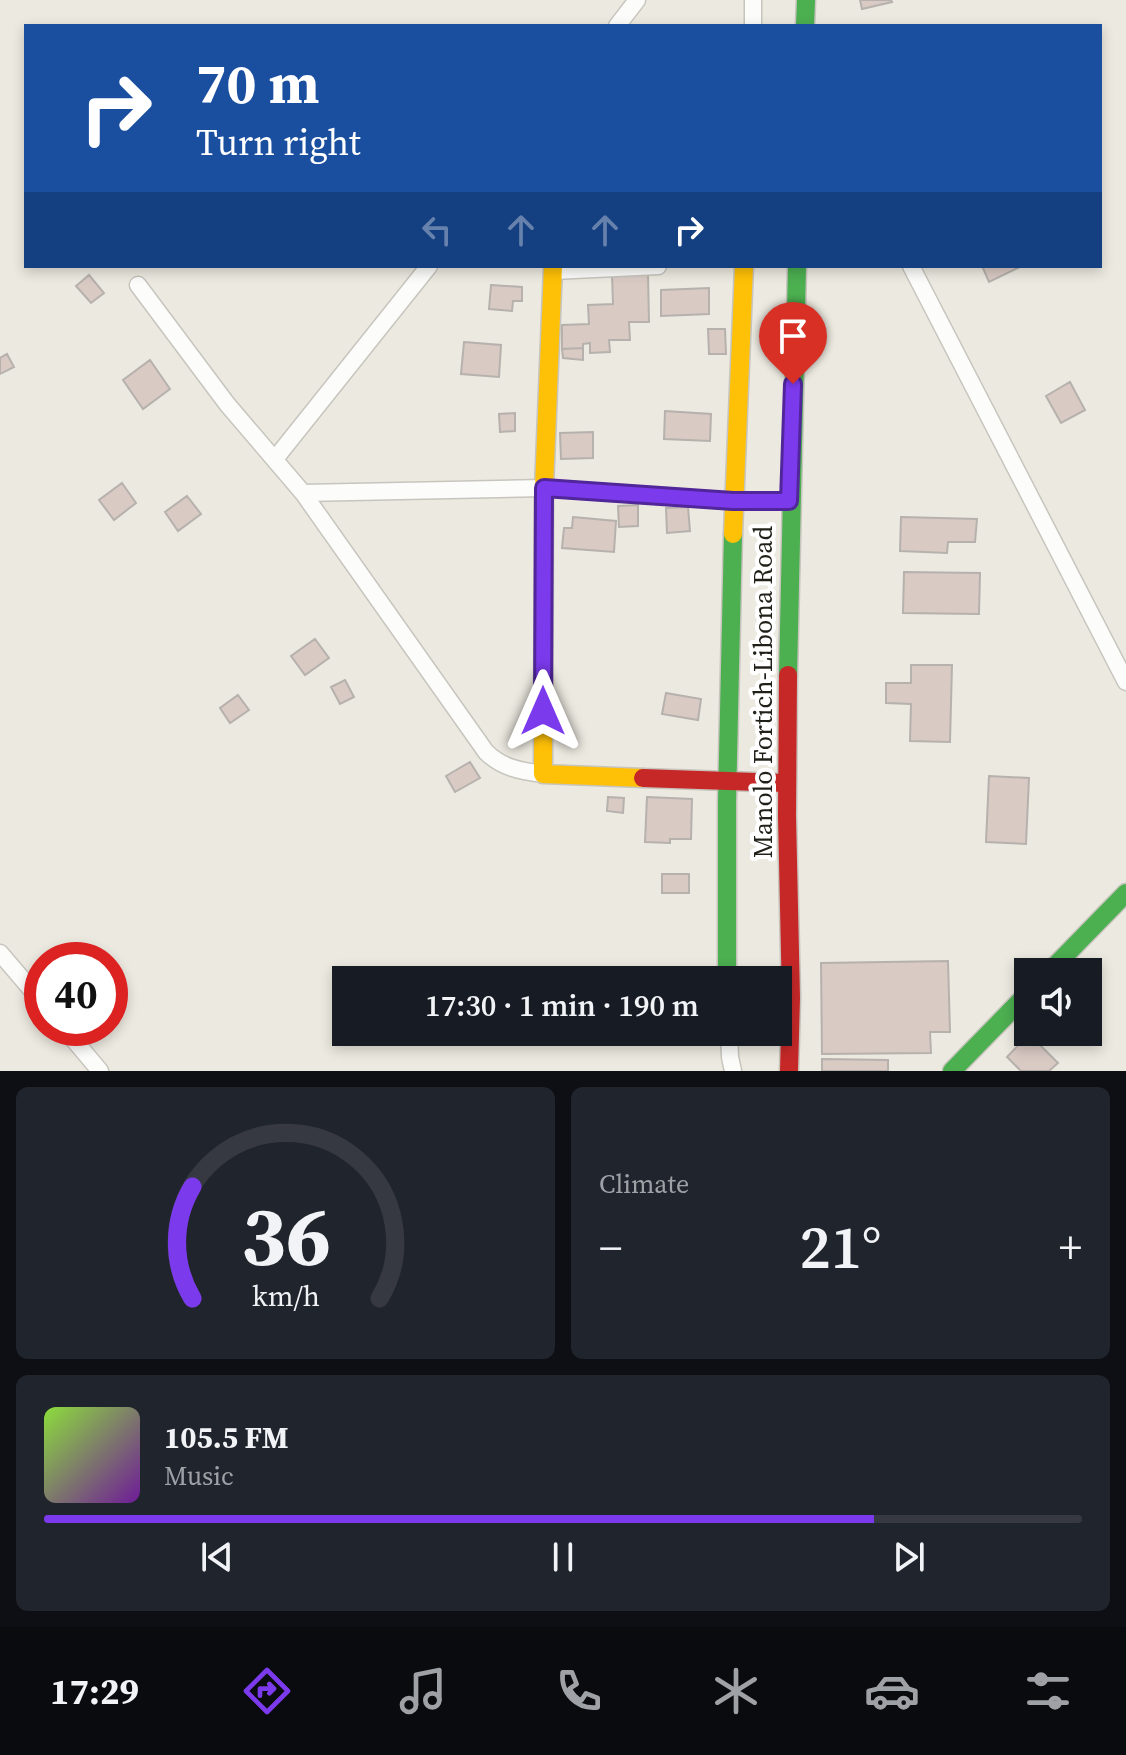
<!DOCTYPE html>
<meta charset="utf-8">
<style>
:root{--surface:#171b24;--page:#20242c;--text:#f1f3f6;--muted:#9ea1a6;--line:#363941;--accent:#7c3aed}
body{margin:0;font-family:"Source Serif 4",serif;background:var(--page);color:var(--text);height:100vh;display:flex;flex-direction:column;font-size:30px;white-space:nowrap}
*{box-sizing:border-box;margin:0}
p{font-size:26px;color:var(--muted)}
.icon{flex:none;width:44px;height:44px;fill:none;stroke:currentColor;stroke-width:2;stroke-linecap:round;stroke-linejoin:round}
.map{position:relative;height:1071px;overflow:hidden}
.details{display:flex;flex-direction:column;gap:16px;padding:16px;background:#0d0f14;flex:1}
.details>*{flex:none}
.guide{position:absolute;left:24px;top:24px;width:1078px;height:244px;border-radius:0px;box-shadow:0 4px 12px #0003;background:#1a4fa0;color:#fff;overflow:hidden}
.controls{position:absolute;left:1014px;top:958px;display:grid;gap:16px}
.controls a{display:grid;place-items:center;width:88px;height:88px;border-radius:0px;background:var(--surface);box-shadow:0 4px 12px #0003;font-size:40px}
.speed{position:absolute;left:24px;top:942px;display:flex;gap:16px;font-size:40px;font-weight:700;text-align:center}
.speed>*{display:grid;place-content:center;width:104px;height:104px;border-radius:50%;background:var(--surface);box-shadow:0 4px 12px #0003;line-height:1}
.speed .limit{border:12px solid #d22;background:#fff;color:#111}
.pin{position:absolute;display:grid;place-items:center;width:68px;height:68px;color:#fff;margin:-82px -34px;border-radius:50% 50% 50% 0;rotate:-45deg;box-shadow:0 0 8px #0007}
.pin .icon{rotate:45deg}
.me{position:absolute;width:88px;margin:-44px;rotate:0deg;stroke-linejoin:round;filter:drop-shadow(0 0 6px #0008)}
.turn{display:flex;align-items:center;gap:28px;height:168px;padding:0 40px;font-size:36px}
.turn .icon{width:104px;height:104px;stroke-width:2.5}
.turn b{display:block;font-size:56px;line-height:68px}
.lanes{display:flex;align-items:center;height:76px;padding:0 40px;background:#0003;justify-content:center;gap:40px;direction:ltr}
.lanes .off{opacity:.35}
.big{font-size:60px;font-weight:600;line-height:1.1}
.details .tile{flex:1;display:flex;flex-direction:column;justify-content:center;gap:12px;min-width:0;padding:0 28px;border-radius:12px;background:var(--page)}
.details .dial{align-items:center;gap:0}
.dial svg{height:208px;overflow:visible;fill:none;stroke:var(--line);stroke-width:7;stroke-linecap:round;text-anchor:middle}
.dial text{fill:var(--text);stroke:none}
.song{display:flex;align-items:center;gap:24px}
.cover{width:96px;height:96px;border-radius:12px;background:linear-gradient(135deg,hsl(90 70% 55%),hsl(280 70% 35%))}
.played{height:8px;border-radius:4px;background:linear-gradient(90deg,var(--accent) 80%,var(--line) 80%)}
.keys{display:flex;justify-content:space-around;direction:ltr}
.heat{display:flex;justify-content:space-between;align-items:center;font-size:44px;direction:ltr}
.details .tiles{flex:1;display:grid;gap:16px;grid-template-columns:1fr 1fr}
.tile:last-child{grid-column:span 2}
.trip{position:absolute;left:332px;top:966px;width:460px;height:80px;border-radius:0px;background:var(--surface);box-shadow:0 4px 12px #0003;font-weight:600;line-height:80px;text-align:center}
.tab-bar{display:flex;height:128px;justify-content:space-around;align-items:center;background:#090b0e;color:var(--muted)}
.tab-bar .icon{width:56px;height:56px}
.tab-bar .current{color:var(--accent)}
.tab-bar b{font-size:36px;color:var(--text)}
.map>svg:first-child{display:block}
.building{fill:#d9cac4;stroke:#b6b1ac;stroke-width:2}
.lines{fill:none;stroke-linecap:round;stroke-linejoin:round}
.street-casing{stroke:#c7c5be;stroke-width:19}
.fast-casing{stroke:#c7c5be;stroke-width:21}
.slow-casing{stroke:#c7c5be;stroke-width:21}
.jam-casing{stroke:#c7c5be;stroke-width:21}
.street{stroke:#fcfcfa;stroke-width:16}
.fast{stroke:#4caf50;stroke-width:18}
.slow{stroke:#ffc107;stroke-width:18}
.jam{stroke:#c62828;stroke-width:18}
.route-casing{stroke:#51269a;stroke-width:20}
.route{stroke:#7c3aed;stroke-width:14}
.labels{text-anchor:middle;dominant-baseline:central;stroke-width:8;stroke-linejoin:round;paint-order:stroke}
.street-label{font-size:26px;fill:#201f18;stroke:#fff}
</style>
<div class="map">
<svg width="1126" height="1071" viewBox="0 0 1126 1071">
<rect width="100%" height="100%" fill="#ece9e0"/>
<path class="building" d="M860,0H891L892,2L862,9Z
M982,266H1022L989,282Z
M612,274H648L649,322H629L630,340H609L610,352L590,353V343L583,344V348L562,349V325L589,324L588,305L613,304Z
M89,275L104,293L91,303L76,286Z
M491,285L522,287V301H513L512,311L489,309Z
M709,288V314L661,316V290Z
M708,329H725L726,354H709Z
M464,342L501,345L499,377L461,374Z
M583,348V360L563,358L562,349Z
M7,354L14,367L0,374V358Z
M150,360L170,389L143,409L123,380Z
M1070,382L1085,410L1061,423L1046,396Z
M665,411L711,414L710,441L664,439Z
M515,413V431L500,432L499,414Z
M593,432V458L561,459L560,433Z
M122,483L136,503L114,520L99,500Z
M187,496L201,514L178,531L165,512Z
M638,505V526L619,527L618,506Z
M688,507L690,531L667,533L666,508Z
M573,517L616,521L614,552L562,548L564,528H572Z
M901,517L977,519L975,542H948L947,553L900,551Z
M904,572L980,573L979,614L903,613Z
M315,639L329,658L305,675L291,656Z
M911,665H952L950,742L910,741L911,704L886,703V683H911Z
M345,680L354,697L340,704L331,687Z
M666,693L701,699L698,720L662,714Z
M238,695L249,710L230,723L220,708Z
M470,762L480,778L455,792L446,776Z
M989,776L1029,778L1026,844L986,842Z
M608,797L624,798L623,813L607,811Z
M647,797L692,799L691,839H670V843L645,842Z
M662,874H689V893H662Z
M948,961L950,1032H930L931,1053L822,1054L821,963Z
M1029,1034L1058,1063L1049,1071H1021L1007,1057Z
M822,1059L888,1060V1071H822Z"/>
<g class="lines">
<g class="street-casing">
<path id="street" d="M617,26L637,0
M753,26V0
M911,266L1126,682
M553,271L658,266
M138,285L227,404L303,493L486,752C502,768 521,771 543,774
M275,459L429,266
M303,493L544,488L733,501H789
M0,953L42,1002
M64,1028L100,1071
M729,1032L730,1057L733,1071"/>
</g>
<g class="fast-casing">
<path id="fast" d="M805,26L806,0
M788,675L797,266
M1049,972L1126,893
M727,980V802L733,534
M952,1071L1028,993"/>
</g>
<g class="slow-casing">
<path id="slow" d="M553,266L544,488L543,774L643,778
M733,534L744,266"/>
</g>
<g class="jam-casing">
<path id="jam" d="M788,675L787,816L791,998L789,1071
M643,778L787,783"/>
</g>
<use href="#street" class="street"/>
<use href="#fast" class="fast"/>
<use href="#slow" class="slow"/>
<use href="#jam" class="jam"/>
</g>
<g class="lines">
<g class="route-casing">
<path id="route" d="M543,711L544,488L733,501H789L793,384"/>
</g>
<use href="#route" class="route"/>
</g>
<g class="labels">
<g class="street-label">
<text transform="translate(763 692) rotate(-90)">Manolo Fortich-Libona Road</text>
</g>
</g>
</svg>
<div class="controls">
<a><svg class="icon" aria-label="sound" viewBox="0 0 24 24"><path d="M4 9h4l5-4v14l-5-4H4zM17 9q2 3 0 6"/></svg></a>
</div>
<div class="speed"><div class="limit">40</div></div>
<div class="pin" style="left:793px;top:384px;background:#d93025"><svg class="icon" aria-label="arrive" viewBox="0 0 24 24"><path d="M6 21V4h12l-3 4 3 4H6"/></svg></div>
<svg class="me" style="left:543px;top:711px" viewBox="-20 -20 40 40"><path d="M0-17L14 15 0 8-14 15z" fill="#7c3aed" stroke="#fff" stroke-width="4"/></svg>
<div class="trip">17:30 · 1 min · 190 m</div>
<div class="guide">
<div class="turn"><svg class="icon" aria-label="right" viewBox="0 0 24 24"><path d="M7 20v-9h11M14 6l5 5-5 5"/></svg><div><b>70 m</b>Turn right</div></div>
<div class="lanes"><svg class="icon off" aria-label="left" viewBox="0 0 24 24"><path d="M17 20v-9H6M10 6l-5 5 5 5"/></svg><svg class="icon off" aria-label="ahead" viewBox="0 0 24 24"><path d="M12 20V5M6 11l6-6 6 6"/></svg><svg class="icon off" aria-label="ahead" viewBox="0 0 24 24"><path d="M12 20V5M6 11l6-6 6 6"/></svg><svg class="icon" aria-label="right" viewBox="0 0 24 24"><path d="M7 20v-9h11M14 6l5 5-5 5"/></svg></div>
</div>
</div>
<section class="details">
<div class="tiles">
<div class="tile dial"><svg viewBox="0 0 100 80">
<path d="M14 69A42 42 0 1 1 86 69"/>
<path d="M14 69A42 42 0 0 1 14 26" stroke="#7c3aed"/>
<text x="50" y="56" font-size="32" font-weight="700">36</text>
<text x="50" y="72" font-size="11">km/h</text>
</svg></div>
<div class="tile"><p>Climate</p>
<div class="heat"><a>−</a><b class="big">21°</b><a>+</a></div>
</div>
<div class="tile">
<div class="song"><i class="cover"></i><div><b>105.5 FM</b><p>Music</p></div></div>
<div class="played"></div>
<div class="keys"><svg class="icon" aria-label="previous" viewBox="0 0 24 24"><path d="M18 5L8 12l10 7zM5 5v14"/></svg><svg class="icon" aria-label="pause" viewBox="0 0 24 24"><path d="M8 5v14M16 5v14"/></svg><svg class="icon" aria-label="next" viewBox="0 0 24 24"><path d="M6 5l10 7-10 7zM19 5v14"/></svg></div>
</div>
</div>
</section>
<nav class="tab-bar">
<b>17:29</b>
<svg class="icon current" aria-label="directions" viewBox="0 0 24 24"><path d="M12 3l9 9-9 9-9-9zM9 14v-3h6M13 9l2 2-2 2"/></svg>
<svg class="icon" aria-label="music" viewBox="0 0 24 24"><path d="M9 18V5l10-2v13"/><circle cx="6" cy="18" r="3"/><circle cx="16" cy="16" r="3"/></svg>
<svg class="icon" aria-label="phone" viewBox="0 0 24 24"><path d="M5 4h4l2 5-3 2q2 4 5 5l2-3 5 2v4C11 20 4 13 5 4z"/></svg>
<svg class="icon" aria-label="climate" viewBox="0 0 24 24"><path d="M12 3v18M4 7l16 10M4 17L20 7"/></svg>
<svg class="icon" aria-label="car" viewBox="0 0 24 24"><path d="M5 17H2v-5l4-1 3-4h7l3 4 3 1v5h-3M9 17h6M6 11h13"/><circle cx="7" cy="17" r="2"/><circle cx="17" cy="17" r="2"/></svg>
<svg class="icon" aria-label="filters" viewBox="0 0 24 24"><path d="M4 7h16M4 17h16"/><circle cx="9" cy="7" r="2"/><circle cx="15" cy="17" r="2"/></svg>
</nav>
